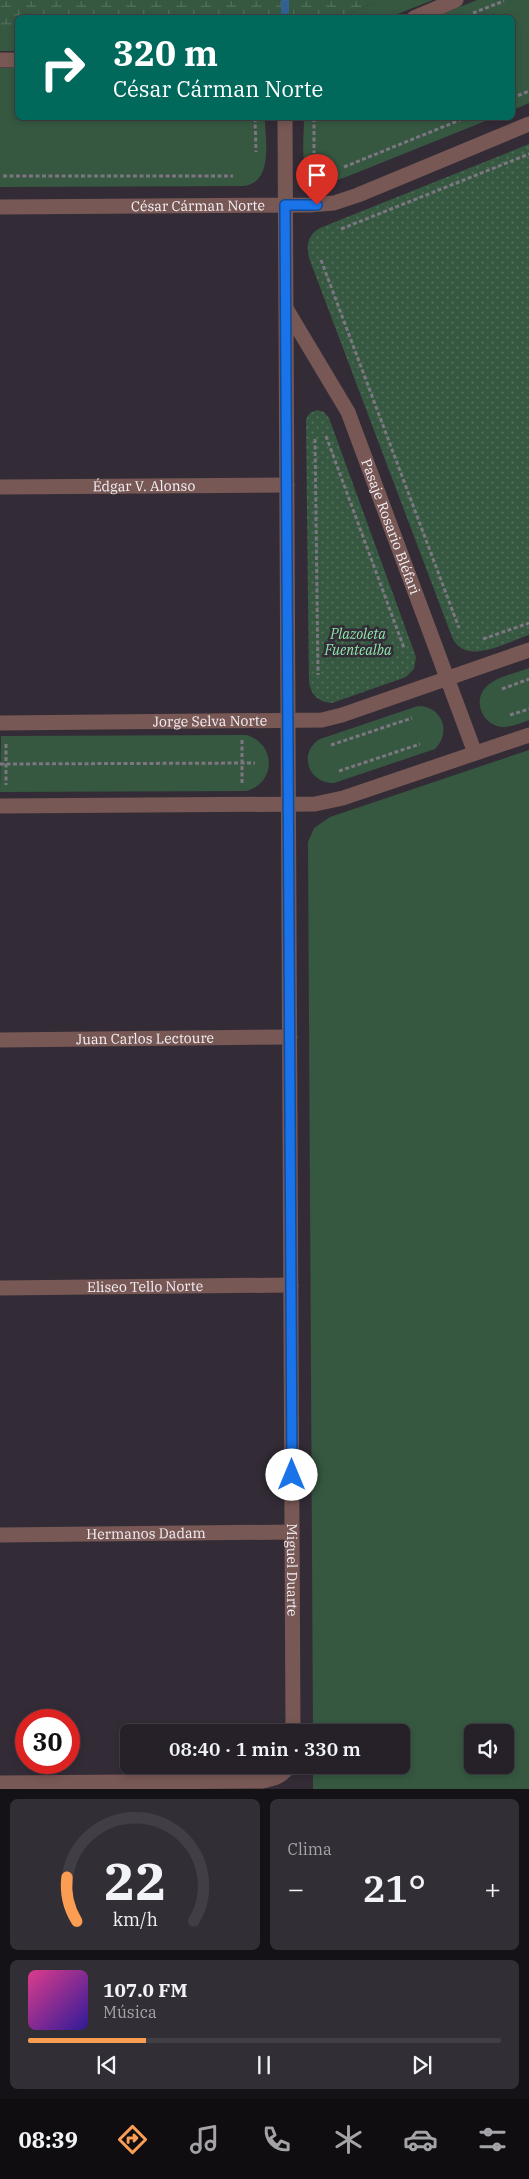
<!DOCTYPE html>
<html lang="es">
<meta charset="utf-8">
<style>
:root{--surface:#262129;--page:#322e35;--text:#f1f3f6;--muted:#a4a3a8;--line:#423e46;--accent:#fc9d54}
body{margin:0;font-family:"IBM Plex Serif",serif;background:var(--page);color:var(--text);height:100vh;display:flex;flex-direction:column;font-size:19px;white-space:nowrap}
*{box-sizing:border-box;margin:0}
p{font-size:16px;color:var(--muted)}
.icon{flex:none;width:28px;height:28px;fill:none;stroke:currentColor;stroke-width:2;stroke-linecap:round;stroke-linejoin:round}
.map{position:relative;height:1789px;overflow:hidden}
.drawer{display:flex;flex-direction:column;gap:10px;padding:10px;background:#151217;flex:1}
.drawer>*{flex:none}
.banner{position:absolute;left:15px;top:15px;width:500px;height:105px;border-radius:8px;box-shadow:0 2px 8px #0003,0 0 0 1px var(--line);background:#00695c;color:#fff;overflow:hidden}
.controls{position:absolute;left:464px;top:1724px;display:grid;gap:10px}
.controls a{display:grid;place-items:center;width:50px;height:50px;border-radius:8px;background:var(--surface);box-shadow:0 2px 8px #0003,0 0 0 1px var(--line);font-size:25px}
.speed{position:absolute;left:15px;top:1709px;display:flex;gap:10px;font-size:25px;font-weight:700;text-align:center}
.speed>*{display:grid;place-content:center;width:65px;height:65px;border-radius:50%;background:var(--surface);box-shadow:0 2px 8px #0003,0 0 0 1px var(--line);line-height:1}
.speed .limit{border:8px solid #d22;background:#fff;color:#111}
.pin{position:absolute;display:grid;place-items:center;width:42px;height:42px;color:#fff;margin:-51px -21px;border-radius:50% 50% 50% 0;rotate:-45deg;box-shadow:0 0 5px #0007}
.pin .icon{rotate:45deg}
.me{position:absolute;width:55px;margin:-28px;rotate:0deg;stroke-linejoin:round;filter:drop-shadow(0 0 4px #0008)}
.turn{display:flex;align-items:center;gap:18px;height:105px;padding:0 15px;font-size:22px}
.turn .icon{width:65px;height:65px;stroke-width:2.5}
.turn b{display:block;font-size:35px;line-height:42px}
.big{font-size:38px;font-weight:600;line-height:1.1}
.drawer .tile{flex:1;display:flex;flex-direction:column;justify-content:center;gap:8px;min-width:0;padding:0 18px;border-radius:8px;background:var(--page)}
.drawer .dial{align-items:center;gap:0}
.dial svg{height:130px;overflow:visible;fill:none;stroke:var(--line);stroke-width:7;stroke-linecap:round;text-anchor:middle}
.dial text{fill:var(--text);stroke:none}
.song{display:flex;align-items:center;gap:15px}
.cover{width:60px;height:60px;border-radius:8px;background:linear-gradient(135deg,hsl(330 70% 55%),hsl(250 70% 35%))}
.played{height:5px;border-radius:2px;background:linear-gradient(90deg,var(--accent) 25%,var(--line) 25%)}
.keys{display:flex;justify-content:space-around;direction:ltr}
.heat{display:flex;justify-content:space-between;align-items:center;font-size:28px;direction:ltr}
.drawer .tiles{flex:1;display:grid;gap:10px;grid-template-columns:1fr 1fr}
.tile:last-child{grid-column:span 2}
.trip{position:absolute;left:120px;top:1724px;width:290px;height:50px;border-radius:8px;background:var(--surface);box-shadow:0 2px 8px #0003,0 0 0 1px var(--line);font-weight:600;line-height:50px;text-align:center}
.tab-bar{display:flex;height:80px;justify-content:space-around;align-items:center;background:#0f0d10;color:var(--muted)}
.tab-bar .icon{width:35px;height:35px}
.tab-bar .active{color:var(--accent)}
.tab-bar b{font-size:22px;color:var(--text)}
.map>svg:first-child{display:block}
.grass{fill:#365841;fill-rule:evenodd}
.wetland{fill:url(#wetland-marsh)}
.park{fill:url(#park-dots)}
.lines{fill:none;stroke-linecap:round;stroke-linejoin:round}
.stream{stroke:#326291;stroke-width:8}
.path{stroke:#7c7680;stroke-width:3;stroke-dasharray:4 2.5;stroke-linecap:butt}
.minor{stroke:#775854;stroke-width:15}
.route-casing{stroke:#114b97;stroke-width:12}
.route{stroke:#1a73e8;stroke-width:9}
.labels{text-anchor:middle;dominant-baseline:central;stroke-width:5;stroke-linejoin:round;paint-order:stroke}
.street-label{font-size:14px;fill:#f4eff6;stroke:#332c37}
.park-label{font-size:14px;font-style:italic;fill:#8ce7a9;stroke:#332c37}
</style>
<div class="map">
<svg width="529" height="1789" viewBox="0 0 529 1789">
<defs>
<pattern id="wetland-marsh" width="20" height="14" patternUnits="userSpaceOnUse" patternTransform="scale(1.25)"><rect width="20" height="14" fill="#365841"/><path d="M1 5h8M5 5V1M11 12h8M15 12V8" fill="none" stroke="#54705d"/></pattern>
<pattern id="park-dots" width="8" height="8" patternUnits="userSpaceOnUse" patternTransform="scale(1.25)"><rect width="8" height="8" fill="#365841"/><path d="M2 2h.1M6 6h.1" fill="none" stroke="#54705d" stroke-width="1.8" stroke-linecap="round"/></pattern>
</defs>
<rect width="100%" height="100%" fill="#332c37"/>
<path class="grass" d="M379,0H433L390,17L341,18Z
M477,0H529V103L513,110L512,18L435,17Z
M0,34H17V51H0Z
M0,68H17L18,118H265C265,140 274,183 243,186L0,187Z
M304,118H493L346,177C294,197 304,152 304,118Z
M529,668V720C521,723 512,727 503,727C483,726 472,701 486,687C496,677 516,673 529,668Z
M418,706C442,706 452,732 435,749L334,783C309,784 297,753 320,739Z
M246,735C276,743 277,783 246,791L0,792L1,736Z
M529,750V1789H313V1765H401V1732H313L308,842L314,828L330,817ZM472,1732H505V1765H472Z"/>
<path class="wetland" d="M0,0H379L341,18H18L17,34H0Z"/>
<path class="park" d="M529,144V635C507,642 465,667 452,637L309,258C306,244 308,235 320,228Z
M317,410L324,412L329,418L416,657L414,669L406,677L332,703C318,702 311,695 309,682L306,419L310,413Z"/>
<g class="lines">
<path class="stream" d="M285,18V0"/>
<path class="path" d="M473,13L504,1
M512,98L529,91
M255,118L256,152
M314,118V153
M344,167L465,118
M3,176H233
M341,229L529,154
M321,260L459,628
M326,436L404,648
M315,439L318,675
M483,639L529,623
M502,689L529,679
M510,715L529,709
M242,740V784
M6,744V785
M331,745L412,718
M0,764L255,763
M339,771L420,744"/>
<g class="minor">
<path d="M414,18L456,0"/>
<path d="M0,60H18"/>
<path id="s1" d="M285,118L293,1732"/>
<path id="s2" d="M0,207L309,205L334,203L358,195L529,124"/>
<path id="s3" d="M287,310L348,412L475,753"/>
<path id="s4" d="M0,487L287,485"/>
<path id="s5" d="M0,723L322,720L342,715L529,650"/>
<path d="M0,806L315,804L343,798L529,735"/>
<path id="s6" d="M0,1040L290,1037"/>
<path id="s7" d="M0,1288L291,1285"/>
<path id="s8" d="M0,1535L292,1532"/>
<path d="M0,1783L262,1781C274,1779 283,1776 290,1765"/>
</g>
</g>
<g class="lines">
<g class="route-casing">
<path id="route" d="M292,1475L285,205H317"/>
</g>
<use href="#route" class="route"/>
</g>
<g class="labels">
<g class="street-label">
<text stroke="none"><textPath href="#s2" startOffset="198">César Cárman Norte</textPath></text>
<text stroke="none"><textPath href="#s4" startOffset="144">Édgar V. Alonso</textPath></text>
<text stroke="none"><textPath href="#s3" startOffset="241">Pasaje Rosario Bléfari</textPath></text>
<text stroke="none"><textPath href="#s5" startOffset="210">Jorge Selva Norte</textPath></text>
<text stroke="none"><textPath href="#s6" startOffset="145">Juan Carlos Lectoure</textPath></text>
<text stroke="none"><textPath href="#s7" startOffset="145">Eliseo Tello Norte</textPath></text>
<text stroke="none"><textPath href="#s8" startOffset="146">Hermanos Dadam</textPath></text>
<text stroke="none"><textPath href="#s1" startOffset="1452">Miguel Duarte</textPath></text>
</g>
<g class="park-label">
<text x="358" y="634">Plazoleta<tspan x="358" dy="16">Fuentealba</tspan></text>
</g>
</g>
</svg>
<div class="controls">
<a><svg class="icon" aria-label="sound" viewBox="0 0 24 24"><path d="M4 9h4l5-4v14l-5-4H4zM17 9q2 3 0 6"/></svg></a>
</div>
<div class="speed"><div class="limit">30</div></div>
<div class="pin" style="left:317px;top:205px;background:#d93025"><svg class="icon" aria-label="arrive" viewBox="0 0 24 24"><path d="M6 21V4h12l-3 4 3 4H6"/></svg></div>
<svg class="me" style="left:292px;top:1475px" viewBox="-20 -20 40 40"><circle r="19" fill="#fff"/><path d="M0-13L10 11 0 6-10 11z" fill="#1a73e8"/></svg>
<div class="trip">08:40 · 1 min · 330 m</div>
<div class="banner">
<div class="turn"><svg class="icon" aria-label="right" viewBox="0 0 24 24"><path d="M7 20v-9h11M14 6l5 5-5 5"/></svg><div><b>320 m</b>César Cárman Norte</div></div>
</div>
</div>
<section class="drawer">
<div class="tiles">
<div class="tile dial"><svg viewBox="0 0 100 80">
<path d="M14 69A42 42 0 1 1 86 69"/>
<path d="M14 69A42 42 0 0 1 8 42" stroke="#fc9d54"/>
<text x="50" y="56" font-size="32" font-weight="700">22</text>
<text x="50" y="72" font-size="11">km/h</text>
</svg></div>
<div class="tile"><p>Clima</p>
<div class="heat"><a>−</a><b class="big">21°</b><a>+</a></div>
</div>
<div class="tile">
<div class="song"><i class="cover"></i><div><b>107.0 FM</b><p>Música</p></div></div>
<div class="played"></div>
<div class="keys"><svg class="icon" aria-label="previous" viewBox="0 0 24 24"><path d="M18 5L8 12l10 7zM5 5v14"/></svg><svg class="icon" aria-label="pause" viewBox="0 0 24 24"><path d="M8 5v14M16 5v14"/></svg><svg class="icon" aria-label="next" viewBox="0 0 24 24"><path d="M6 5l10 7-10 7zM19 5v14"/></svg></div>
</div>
</div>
</section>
<nav class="tab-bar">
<b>08:39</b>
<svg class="icon active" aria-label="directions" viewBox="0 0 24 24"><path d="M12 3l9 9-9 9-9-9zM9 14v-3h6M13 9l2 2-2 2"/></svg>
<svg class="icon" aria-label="music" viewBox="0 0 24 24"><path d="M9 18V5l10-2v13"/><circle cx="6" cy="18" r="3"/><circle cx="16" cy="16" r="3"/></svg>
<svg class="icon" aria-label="phone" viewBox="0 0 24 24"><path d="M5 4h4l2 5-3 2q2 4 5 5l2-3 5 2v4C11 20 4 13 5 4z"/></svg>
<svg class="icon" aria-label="climate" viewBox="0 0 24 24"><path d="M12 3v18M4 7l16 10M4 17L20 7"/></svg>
<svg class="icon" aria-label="car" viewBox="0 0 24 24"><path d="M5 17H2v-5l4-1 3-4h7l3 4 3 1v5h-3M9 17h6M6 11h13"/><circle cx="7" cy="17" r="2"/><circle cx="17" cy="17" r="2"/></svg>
<svg class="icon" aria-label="filters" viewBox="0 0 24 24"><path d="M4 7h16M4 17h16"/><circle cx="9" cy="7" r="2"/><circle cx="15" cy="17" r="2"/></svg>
</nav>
